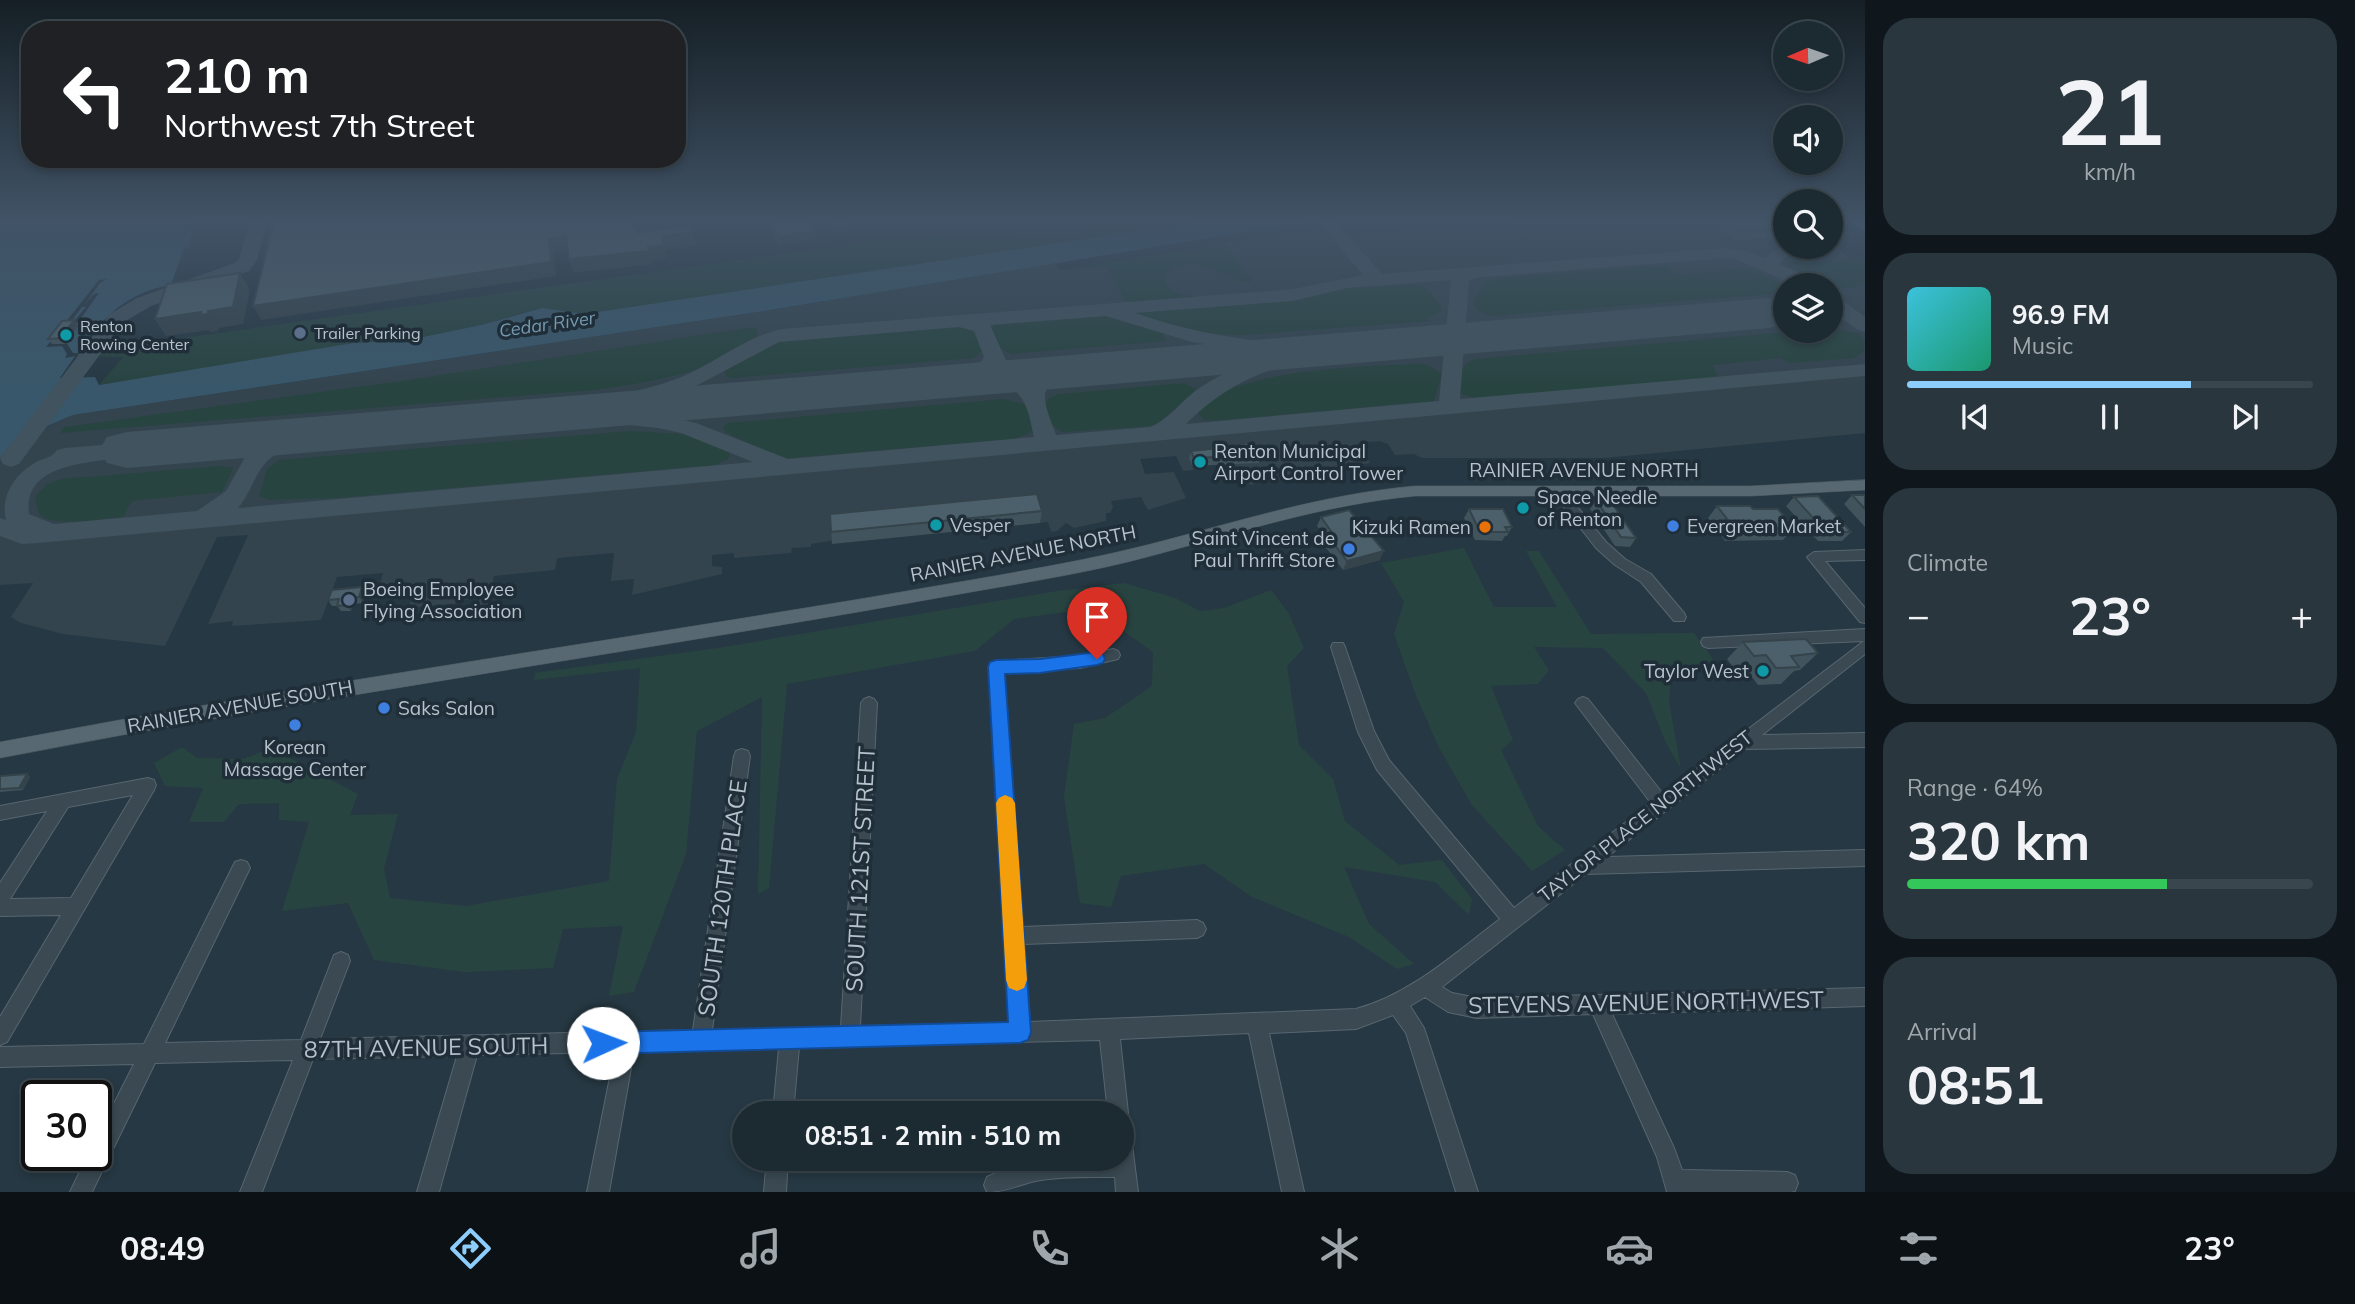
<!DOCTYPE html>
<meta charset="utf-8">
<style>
:root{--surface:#1c2a32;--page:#29363e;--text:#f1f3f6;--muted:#a0a7ac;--line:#3a464d;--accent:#8dcdfb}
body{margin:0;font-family:Mulish,sans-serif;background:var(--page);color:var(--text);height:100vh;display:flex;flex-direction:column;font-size:26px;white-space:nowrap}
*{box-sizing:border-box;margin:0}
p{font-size:23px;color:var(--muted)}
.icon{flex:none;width:38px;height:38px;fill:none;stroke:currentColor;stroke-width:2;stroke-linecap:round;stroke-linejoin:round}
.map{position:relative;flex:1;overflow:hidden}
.panel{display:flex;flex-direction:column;gap:18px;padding:18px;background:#0f171c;width:490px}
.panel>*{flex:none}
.banner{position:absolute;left:21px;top:21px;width:665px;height:147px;border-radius:28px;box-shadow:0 4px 10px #0003,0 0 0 2px var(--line);background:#202124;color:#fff;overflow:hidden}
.needle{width:46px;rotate:268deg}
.tools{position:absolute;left:1773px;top:21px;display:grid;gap:14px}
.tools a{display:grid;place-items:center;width:70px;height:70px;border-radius:50%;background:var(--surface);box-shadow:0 4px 10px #0003,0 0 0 2px var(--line);font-size:35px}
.speed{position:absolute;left:21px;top:1080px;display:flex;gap:14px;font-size:35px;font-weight:700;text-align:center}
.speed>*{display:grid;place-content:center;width:91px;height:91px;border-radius:50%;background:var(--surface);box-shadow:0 4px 10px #0003,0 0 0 2px var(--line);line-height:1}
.speed .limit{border:4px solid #111;border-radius:10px;background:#fff;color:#111}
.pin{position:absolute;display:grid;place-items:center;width:60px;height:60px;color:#fff;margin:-72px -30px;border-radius:50% 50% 50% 0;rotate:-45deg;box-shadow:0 0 7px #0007}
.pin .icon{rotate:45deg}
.me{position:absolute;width:77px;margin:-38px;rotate:88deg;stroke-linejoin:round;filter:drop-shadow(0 0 5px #0008)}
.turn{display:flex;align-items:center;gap:24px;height:147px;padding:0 28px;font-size:32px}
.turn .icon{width:91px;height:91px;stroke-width:2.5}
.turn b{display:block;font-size:49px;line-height:60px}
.big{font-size:52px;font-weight:700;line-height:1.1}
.panel .card{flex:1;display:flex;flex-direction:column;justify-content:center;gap:10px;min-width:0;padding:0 24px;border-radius:28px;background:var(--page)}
.panel .dial{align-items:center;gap:0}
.dial b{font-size:91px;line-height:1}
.song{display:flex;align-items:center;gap:21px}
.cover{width:84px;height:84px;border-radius:10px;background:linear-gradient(135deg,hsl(190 70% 55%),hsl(160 70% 35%))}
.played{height:7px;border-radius:4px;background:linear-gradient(90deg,var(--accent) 70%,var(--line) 70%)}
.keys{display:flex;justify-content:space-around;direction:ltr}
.heat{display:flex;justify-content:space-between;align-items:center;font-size:38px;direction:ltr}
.charge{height:10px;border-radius:5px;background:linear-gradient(90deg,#34c759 64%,var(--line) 0)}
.trip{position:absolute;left:732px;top:1101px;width:402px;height:70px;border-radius:35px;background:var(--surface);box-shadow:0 4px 10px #0003,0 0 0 2px var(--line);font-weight:700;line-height:70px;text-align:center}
.menu{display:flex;height:112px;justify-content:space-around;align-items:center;background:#0b1114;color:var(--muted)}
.menu .icon{width:49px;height:49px}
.menu .on{color:var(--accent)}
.menu b{font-size:32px;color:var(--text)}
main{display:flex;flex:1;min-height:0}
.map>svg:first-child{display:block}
.airport{fill:#34444f;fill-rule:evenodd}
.green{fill:#284441}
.water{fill:#39576a}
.pier{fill:#263843}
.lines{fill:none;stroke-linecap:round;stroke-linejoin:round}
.taxiway{fill:#41535e;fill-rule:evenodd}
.runway{fill:#41535e;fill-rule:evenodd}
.minor-casing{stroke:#586670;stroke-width:2}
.major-casing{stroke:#47555f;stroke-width:1}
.minor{fill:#3a4952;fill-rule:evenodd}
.major{fill:#586872;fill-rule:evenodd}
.wall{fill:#41535c}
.shaded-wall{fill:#35434b}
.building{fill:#4c606b;stroke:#35434b;stroke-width:2}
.route{fill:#1a73e8;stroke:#114b97;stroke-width:2}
.slow{fill:#f59e0b}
.service-dot{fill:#5c6f8a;stroke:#1f2e38;stroke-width:2.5}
.culture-dot{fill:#0f9aa8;stroke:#1f2e38;stroke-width:2.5}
.shop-dot{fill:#3f7fe0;stroke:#1f2e38;stroke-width:2.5}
.food-dot{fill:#e8710a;stroke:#1f2e38;stroke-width:2.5}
.labels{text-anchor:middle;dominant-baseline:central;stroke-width:7;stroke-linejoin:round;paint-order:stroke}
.far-poi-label{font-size:16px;fill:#b7c3cc;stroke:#1f2e38;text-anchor:start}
.far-water-label{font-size:18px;font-style:italic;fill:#769ab0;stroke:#1f2e38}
.poi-label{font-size:19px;fill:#b7c3cc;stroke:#1f2e38;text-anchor:start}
.street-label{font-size:19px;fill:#b7c3cc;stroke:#1f2e38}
.near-street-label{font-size:23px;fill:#b7c3cc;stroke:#1f2e38}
</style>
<main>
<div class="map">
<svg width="1865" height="1192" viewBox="0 0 1865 1192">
<rect width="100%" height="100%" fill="#263843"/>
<path class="airport" d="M1541,221H1785V247H1830L1831,241L1865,273V433L1604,458H1422L1414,454L1395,455L1388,444L1380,441L1358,443L1370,463L1250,485L1247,481L1229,478L1222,464L1189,460L1194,470L1183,471L1176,456L1140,459L1145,474L1174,472L1186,498L1148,510L1141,497L1111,501L1113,507L1110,513H1106V521L1074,528L1066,523L1057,531L1051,532L1048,522L1040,523L1036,507L811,544V547L792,548L791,553L734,558V553L712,555V566L722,567V574L632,595L634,579L611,581L614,553L557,558L555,570L494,576L487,607L478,608L480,598L461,600L460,603L409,608L414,589L378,592L383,573L337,577L321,620L232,626L233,621L208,624L248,535L217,537L165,646L63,634L21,623L11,617L33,583L0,585V458L24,428L47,426L73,415L770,310L1052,264H1056L1059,270L1084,268L1259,237L1321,230L1328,237ZM1785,285H1830V331H1785Z"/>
<path class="green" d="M1123,221H1205L584,314L536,309L480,325L408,340L353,343L99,385L123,357L76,356L78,353H108L110,351L126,353L133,345L895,238L925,234L1058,231Z
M1226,244L1253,282H1237L1212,268L1191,264L1172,268L1164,277C1168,296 1189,295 1204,299L1126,304L1107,267L1062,270Z
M1847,253L1865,260V283C1844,297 1805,277 1786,266L1795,258L1809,263L1852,260Z
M1666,265L1678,274L1750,269L1782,283L1785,286V293L1489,316L1477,309L1473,303L1483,283L1499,278Z
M1356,285L1359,288L1415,285L1427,289L1441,307V312L1427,317L1430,321L1244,335C1214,335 1155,333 1132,312L1288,299Z
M1098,313L1163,334L1166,341L1011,354L997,347L992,331L993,326L1004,320Z
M968,324C978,329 982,339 982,351L974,358L731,378L726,376L725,371L776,339L785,337Z
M753,327L757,329L758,336C720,373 646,382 595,390L60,433L64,427L408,380Z
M1831,328L1859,334L1865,342L1864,351L1854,358L1791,363L1780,358L1712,365L1719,377L1473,398L1460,393C1461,378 1458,365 1475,359L1801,331H1830Z
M1420,364L1430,366L1442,374L1434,401L1214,421L1204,420L1195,410C1234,369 1364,366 1420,364Z
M1184,383L1196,389L1193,393L1155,426L1062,432L1050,424L1044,406L1049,398L1059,394Z
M1003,399L1028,405L1035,426L1032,432L1014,439L781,459L725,432L723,427L727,423Z
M629,431C654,433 713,431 730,451L729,458L716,465L338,498L270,500L259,496L267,469L279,460Z
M219,466L234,468L222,492L132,501L123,517C106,518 49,529 39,513C37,509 36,502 35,497L47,484L61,479Z
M1464,548L1494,607H1557L1526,551H1539L1591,634L1694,633L1719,667L1671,674L1669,702L1681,769L1666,743L1646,693L1603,648L1534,647L1549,670L1538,684L1491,686L1513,740L1501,750L1538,826L1565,850L1532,871L1472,805L1439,748L1415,693L1394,634L1404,602L1381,563Z
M1124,583L1175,598L1200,611L1224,608L1271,590L1288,612L1304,648L1287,666L1299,745L1333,779L1345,821L1399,865L1442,860L1472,899L1469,915L1435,882L1344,867L1369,924L1414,964L1397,969L1349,937L1252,897L1204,864L1121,876L1111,907L1080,903L1064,797L1074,724L1105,718L1152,686L1153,652L1109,621L1065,612L1014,619L975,651L787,684L769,888L758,894L762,697L697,731L686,854L634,992L609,996L623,926L563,929L553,968L465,972L374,960L348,903L282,911L309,822L279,820V803L239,804L224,822H189L203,788L165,786L154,763L182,747L197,758L243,759L271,748L358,794L350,815L398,814L384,869L390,898L466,906L609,881L617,779L636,732L640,668L534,680L535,673L718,648L1057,591Z"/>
<path class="water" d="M0,221H193L190,232H193L188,247L184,248L171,285C114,294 91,334 60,378L95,377L99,385L353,343L408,340L481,325L542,308L584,314L1205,221H1314L770,310L73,415L47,426L24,428L0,458Z"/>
<path class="pier" d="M107,279L100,283L85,304L94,294L99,293L79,321L74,325L73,322L86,307H82L67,327L66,342L73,353H78L76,356L65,358L67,354L62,346L46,347L99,280Z
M82,375L44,429L24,430L63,377Z"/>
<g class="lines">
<path class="taxiway" d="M250,221H267L257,260L249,271L151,306L124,322L19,464L11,467L3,464L0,458L3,454L110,314L137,298L235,263L239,259Z
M1318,221H1335L1382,274L1726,248L1748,251L1764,258L1785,244V247H1801L1778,264L1817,281L1819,285H1795L1738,260L1726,258L1475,278L1469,281L1460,399L1865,364V376L38,543L22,544L0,536V518L6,520C0,494 16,473 38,461C46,458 52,457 57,450L65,448L127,443L135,445L138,450L135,455C102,464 22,458 29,514L54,524L197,511L226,491L244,459L243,451L230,445L227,440L230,435L238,433L261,443L290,431L298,429L306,431L309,436C302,447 282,449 272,457C255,470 252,492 238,508L753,462L681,433L658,428L599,422L591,420L588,416L559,421L551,419L548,414L551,409C594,398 637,394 679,378C714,364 744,337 782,329L1293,289L1363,275ZM1451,280L1439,401L1186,424C1222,389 1252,374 1300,361L1303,357L1334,355L1337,351L1334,347L1327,345C1261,344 1198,335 1135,313L1293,301L1347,288ZM1106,316L1192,342L1276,355C1247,363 1218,374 1194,392C1179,404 1168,420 1150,427L1056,435C1051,418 1034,390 1056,381C1063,378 1070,379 1076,372L1072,368L1065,366L1041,372L1014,366L1006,360L990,325ZM959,327L974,331L984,357C975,373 965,368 956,380L960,384H974L994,376L991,379C997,386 1005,385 1012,389C1028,399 1030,420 1034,437L788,459L696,423L658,414L616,410L692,388L779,342Z
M1770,221H1785V232L1779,231Z
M1830,294L1837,296L1865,317V332L1858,330L1830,310Z
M1785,306V318L1769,319L1759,313L1762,309Z"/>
<path class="runway" d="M1769,298L1785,302V324L1769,328L127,468L107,463L99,450L107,437L127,432Z"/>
<g class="minor-casing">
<path id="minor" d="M1558,487L1562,488L1606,542L1625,559L1651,574L1684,613L1686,617L1684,621H1674L1641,582L1615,565L1596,548L1554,494L1552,491Z
M1865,550V560L1825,561L1865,608V623L1860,622L1807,557L1814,552Z
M1865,629V654L1762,735L1865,733V747L1745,749L1607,857L1865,850V866L1586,874L1442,987L1452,993L1477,998L1865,988V1006L1612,1014L1674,1148L1682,1170L1787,1172L1795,1175L1798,1183L1795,1191L1791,1192H1667L1657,1157L1593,1014L1477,1018L1448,1012L1425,997L1410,1006L1424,1028L1478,1192H1456L1406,1033L1393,1015L1356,1029L1269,1033L1304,1192H1282L1249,1033L1120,1039L1128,1113L1125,1120L1122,1122V1113H1108L1100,1040L799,1047L793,1113H773L779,1048L634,1051L609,1192H587L615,1052L477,1055L439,1192H417L457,1056L313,1059L262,1192H240L293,1060L155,1063L92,1192H70L88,1155H96V1139L134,1064L0,1067V1047L144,1044L235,862L241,860L247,862L250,868L165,1043L301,1040L334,955L341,952L348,955L350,961L320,1039L693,1030L734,756L736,751L742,749L748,751L750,756L712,1030L841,1027L861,703L864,699L869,697L874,699L877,703L860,1026L1010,1023L989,667L991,663L996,661L1080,656L1113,649L1118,651L1120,655L1118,659L1080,668L1004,672L1022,927L1197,920L1203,923L1206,929L1203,935L1197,938L1023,944L1029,1022L1356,1009C1411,994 1455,953 1500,919L1377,770L1358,732L1331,647L1333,643H1343L1345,647L1374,731L1389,760L1514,908L1651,803L1578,707L1575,703L1578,699L1583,697L1588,699L1663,794L1864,641L1708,648L1703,646L1701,642L1703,638Z
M148,778L154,780L156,785L154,790L7,1042L0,1045V1017L61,915L0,916V883L47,811L0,820V806ZM133,795L71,898L10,899L68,807Z
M1122,1135L1129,1138L1132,1145L1138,1192H1116L1115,1177C1090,1177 1066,1176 1041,1180C1021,1183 1008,1192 987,1192L984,1185L987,1177C1034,1154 1071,1158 1122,1158Z
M767,1158H788L786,1192H764Z"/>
</g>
<g class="major-casing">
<path id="major" d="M1851,221H1864L1865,231Z
M1865,480V490L1751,496H1415C1322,505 1237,533 1147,557C1091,572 1034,581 977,591C652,650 324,695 0,758V742C325,680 652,636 977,579C1034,569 1091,559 1147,545C1237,522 1323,494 1415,486H1751Z"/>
</g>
<use href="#minor" class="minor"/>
<use href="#major" class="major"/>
</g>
<path class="wall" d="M829,221H870L855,223L844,227L831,226Z
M1713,221H1775L1785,228V230L1780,238L1734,240Z
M772,223L815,239L779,246L773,231Z
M74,320L78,326L65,344H52L48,339Z
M1220,446L1262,455L1259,463L1192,466L1189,459L1191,451L1219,449Z
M1852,495H1865V527L1844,504Z
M1794,497L1851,532L1842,541H1818L1786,506Z
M1596,500L1636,538L1630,547L1615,546L1590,509Z
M1717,506L1753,509L1794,528L1783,540L1725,541L1708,518Z
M1469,509L1512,527L1507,536H1505L1502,541L1475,540L1464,518Z
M1042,511L1040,523L832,544L830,514Z
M1321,517L1380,560L1343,570L1324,545L1326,539L1317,526Z
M366,593L363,603L353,604L351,611H341L337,606H332L328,600Z
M1743,642L1818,653L1800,670L1794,671L1781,684L1758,685L1749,673H1737L1727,659Z
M27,774L30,777L23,790L0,792V776Z"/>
<path class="shaded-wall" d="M844,221H870L855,223L844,227Z
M814,231L815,239L779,246L778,237Z
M693,232L696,245L665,250L667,258L651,261L648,247L662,236Z
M566,236L570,250L553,252L556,276L261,320L253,306L549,239Z
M649,251L652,264L573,273L569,259Z
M240,273L250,290L243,324L219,328L218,331L210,332L209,330L166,336L155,319L208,311Z
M74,320L78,326L65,344L61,338Z
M1384,551L1380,560L1343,570L1347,561Z
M362,587L366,593L363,603L359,597Z
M349,598L353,604L351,611L347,605Z
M27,774L30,777L23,790L19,788Z"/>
<path class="building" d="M274,221H634L637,233L691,225L693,232L662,236L664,245L648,247L649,251L569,259L566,236L549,239L551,262L253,306Z
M788,221H810L814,231L778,237L772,223Z
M1728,221H1775L1785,229L1740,231Z
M240,273L233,307L208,311V314L200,315L201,312L155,319L167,284Z
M74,320L61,338L48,339L62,321Z
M1255,442L1262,455L1194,458L1191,451L1221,448L1220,446Z
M1037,494L1042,511L831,532L830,514Z
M1852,495H1865V509Z
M1818,496L1851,532H1826L1794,497Z
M1609,499L1636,538L1621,537L1596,500Z
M1717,506H1750L1753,509H1778L1794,528L1735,529Z
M1469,509H1503L1512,527H1505L1508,532H1480Z
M1349,510L1384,551L1347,561L1328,536L1333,534L1321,517Z
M362,587L359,597L349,598L347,605L337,606L339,599L328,600L332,590Z
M1806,639L1818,653L1791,656L1799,667L1776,668L1766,655L1754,656L1743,642Z
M27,774L19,788L0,789V776Z"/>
<linearGradient id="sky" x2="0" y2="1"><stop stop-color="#151f25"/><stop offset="0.57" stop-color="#415366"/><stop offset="1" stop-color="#415366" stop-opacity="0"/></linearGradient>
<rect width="1865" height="387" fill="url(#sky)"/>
<path class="route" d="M1097,652L1103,654L1105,659L1103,663L1097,665L1040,673L1005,674L1031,1032L1028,1040L1020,1043L603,1054L595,1051L591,1043L595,1035L603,1032L1008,1022L988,667L990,662L996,660L1040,659Z"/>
<path class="slow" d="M1005,795L1012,798L1015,803L1027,980L1024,988L1017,991L1009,988L1006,980L996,803L999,798Z"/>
<g class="service-dot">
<circle cx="300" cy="333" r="7"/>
<circle cx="349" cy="600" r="7"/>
</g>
<g class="culture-dot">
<circle cx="66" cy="335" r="7"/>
<circle cx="1200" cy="462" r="7"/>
<circle cx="1523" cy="508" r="7"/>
<circle cx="936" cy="525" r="7"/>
<circle cx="1763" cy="671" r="7"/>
</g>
<g class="shop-dot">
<circle cx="1673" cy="526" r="7"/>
<circle cx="1349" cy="549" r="7"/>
<circle cx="384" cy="708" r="7"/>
<circle cx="295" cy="725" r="7"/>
</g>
<circle class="food-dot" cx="1485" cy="527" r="7"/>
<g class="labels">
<g class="far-poi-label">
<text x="80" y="326">Renton<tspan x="80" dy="18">Rowing Center</tspan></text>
<text x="314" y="333">Trailer Parking</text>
</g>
<g class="far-water-label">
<text transform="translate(547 324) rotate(-8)">Cedar River</text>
</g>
<g class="poi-label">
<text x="1214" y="451">Renton Municipal<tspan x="1214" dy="22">Airport Control Tower</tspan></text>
<text x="1537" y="497">Space Needle<tspan x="1537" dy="22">of Renton</tspan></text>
<text x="950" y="525">Vesper</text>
<text x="1687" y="526">Evergreen Market</text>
<text x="1471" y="527" text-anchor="end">Kizuki Ramen</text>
<text x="1335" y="538" text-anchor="end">Saint Vincent de<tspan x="1335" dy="22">Paul Thrift Store</tspan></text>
<text x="363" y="589">Boeing Employee<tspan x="363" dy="22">Flying Association</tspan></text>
<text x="1749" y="671" text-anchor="end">Taylor West</text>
<text x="398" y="708">Saks Salon</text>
<text x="295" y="747" text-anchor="middle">Korean<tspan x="295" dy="22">Massage Center</tspan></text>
</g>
<g class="street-label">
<text x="1584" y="470">RAINIER AVENUE NORTH</text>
<text transform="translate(1023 553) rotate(-11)">RAINIER AVENUE NORTH</text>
<text transform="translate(240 706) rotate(-10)">RAINIER AVENUE SOUTH</text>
<text transform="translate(1645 816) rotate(-38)">TAYLOR PLACE NORTHWEST</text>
</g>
<g class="near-street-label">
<text transform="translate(860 869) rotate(-87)">SOUTH 121ST STREET</text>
<text transform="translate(722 898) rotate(-82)">SOUTH 120TH PLACE</text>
<text transform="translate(1646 1002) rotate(-1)">STEVENS AVENUE NORTHWEST</text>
<text transform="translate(426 1047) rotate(-1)">87TH AVENUE SOUTH</text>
</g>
</g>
</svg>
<div class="tools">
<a><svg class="needle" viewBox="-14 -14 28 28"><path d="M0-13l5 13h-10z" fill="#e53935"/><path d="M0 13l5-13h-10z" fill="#a0a7ac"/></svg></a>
<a><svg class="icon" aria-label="sound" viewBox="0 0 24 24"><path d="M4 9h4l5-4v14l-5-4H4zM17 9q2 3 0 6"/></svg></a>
<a><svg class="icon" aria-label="search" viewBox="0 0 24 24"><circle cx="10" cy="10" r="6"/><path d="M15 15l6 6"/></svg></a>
<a><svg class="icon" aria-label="layers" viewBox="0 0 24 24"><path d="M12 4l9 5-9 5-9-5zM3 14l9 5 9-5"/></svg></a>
</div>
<div class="speed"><div class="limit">30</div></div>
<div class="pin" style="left:1097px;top:659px;background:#d93025"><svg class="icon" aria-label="arrive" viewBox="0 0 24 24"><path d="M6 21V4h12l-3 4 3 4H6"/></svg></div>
<svg class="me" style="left:603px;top:1043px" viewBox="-20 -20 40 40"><circle r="19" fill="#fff"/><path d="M0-13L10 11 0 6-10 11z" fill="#1a73e8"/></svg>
<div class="trip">08:51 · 2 min · 510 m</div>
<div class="banner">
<div class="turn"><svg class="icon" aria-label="left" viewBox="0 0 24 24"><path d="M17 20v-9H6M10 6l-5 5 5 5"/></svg><div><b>210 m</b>Northwest 7th Street</div></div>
</div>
</div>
<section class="panel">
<div class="card dial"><b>21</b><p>km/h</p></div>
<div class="card">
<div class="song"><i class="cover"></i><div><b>96.9 FM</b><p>Music</p></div></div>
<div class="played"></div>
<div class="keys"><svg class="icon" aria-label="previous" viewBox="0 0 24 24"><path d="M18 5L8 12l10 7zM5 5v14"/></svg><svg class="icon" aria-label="pause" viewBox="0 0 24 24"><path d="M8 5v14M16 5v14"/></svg><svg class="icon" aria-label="next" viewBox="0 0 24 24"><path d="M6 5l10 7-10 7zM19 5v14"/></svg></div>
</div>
<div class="card"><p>Climate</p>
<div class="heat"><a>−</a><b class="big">23°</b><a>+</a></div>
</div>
<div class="card"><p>Range · 64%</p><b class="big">320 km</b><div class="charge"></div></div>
<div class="card"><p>Arrival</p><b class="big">08:51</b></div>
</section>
</main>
<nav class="menu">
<b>08:49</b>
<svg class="icon on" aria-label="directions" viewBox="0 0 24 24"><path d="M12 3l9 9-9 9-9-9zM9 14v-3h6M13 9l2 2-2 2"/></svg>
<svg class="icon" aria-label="music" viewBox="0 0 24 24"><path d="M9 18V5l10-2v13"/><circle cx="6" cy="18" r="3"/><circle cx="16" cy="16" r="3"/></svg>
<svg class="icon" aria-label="phone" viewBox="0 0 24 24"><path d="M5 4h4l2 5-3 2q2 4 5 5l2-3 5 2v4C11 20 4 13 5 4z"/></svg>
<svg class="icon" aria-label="climate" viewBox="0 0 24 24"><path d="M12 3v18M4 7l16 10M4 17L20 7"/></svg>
<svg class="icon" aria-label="car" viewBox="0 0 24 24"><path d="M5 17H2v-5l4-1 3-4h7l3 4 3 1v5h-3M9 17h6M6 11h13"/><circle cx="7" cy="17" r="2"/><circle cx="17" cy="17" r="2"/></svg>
<svg class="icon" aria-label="filters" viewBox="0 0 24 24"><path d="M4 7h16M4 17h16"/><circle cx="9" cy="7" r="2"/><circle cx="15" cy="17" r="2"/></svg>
<b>23°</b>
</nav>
